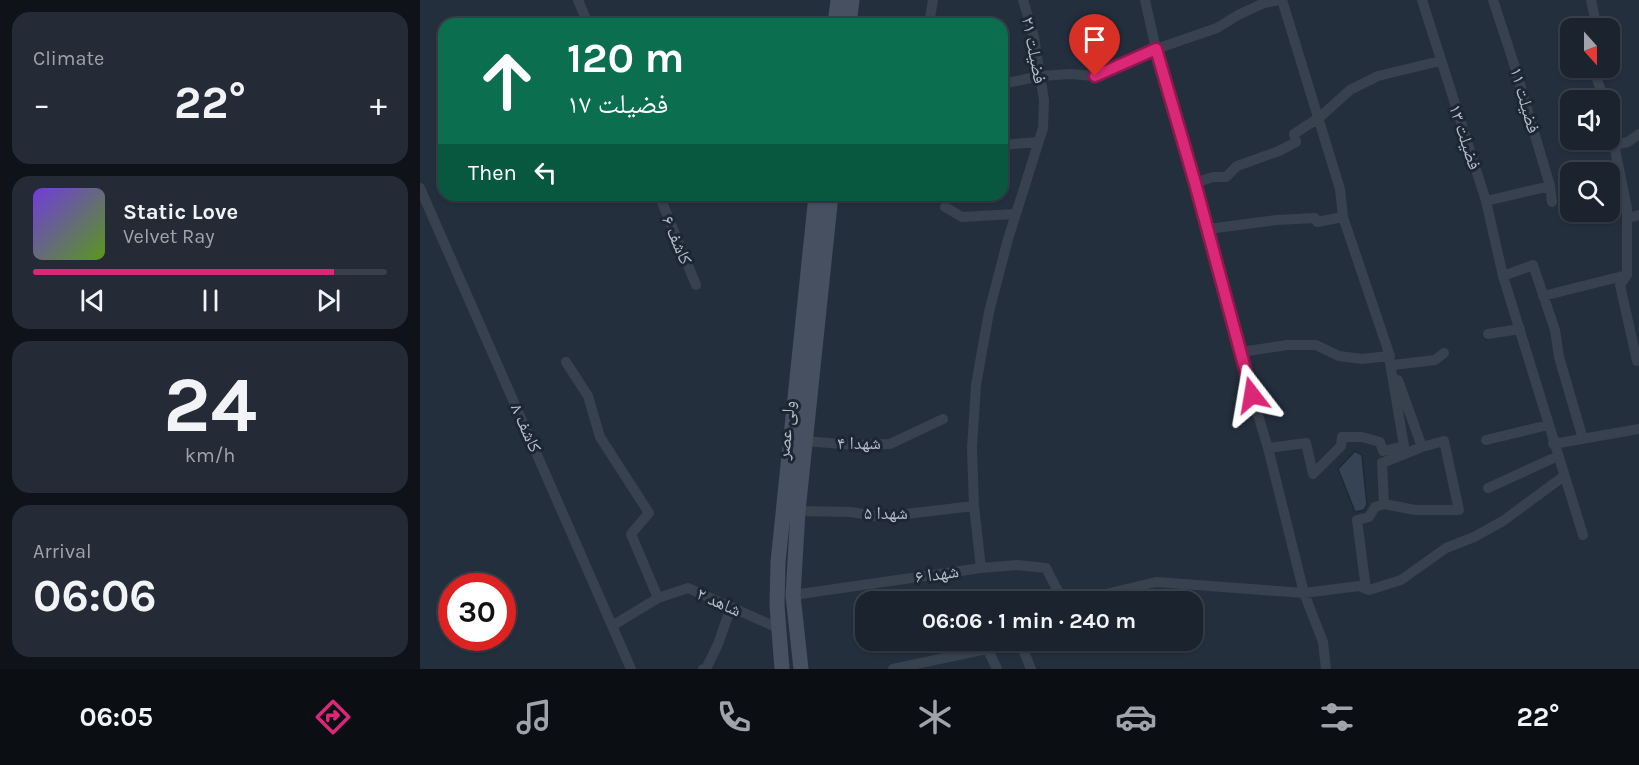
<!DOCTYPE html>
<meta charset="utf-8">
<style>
:root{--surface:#1b232e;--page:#242b36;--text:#f1f3f6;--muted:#a0a4aa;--line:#39404a;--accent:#db2777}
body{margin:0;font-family:Karla,"Noto Naskh Arabic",sans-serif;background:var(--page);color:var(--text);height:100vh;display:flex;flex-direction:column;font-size:22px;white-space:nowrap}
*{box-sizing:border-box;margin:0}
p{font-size:20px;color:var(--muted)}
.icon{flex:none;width:33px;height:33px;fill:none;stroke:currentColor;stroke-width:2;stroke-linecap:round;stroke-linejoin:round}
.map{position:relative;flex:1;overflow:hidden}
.sheet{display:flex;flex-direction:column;gap:12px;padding:12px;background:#0f1319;width:420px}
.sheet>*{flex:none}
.banner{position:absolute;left:18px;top:18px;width:570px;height:183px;border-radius:18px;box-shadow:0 2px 4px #0004,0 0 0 2px var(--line);background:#0b6e4f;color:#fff;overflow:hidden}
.needle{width:39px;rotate:159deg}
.tools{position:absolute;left:1140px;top:18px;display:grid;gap:12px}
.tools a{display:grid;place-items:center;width:60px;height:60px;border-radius:12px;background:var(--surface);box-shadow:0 2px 4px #0004,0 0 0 2px var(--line);font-size:30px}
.speed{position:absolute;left:18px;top:573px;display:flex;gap:12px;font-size:30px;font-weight:700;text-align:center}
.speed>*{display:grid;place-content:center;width:78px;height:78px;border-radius:50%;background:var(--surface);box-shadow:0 2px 4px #0004,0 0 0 2px var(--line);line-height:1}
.speed .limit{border:9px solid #d22;background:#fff;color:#111}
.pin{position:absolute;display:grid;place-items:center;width:51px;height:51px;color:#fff;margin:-62px -26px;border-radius:50% 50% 50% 0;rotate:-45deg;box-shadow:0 0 6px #0007}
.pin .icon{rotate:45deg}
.me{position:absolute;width:66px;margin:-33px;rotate:346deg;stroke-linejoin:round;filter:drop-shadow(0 0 4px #0008)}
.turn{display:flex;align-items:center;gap:21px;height:126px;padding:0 30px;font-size:27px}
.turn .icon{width:78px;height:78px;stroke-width:2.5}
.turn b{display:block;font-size:42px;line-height:51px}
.then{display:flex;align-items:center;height:57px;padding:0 30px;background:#0003;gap:12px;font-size:22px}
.big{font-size:45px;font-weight:700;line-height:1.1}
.sheet .tile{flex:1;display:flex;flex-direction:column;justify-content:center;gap:9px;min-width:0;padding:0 21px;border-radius:18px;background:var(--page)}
.sheet .dial{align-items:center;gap:0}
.dial b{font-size:78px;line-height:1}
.song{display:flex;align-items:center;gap:18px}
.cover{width:72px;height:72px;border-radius:9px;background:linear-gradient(135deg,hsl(260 70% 55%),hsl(90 70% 35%))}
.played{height:6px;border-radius:3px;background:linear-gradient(90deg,var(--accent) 85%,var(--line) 85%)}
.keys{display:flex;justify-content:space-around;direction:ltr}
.heat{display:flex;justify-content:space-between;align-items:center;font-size:33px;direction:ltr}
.trip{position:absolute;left:435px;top:591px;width:348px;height:60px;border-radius:18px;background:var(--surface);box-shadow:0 2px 4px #0004,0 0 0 2px var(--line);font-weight:700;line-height:60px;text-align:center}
.tab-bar{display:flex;height:96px;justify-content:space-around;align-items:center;background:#0b0e12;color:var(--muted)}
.tab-bar .icon{width:42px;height:42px}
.tab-bar .on{color:var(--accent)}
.tab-bar b{font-size:27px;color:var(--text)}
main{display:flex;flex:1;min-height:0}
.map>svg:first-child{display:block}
.building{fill:#364354;stroke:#1f2835;stroke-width:1.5}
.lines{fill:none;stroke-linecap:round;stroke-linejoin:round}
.minor{stroke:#38414e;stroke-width:10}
.secondary{stroke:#465061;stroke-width:15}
.route-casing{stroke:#8e194d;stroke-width:15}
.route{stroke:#db2777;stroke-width:10}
.labels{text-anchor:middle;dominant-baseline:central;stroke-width:6;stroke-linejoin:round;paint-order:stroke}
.street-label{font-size:18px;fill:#b4bcc9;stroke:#1d2633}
</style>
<main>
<section class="sheet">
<div class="tile"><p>Climate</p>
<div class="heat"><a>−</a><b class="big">22°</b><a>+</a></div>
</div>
<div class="tile">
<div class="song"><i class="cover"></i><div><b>Static Love</b><p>Velvet Ray</p></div></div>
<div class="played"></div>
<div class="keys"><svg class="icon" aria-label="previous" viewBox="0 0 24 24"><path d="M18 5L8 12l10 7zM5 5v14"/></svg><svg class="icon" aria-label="pause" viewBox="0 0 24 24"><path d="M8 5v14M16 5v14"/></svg><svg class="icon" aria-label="next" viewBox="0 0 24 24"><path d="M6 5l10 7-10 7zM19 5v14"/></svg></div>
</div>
<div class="tile dial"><b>24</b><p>km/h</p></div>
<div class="tile"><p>Arrival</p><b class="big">06:06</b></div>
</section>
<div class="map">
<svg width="1219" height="669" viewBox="0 0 1219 669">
<rect width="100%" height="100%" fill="#242f3e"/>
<path class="building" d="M935,451L942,455L947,505L944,510L935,512L918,469Z"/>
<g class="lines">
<path class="minor" d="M158,0L168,24
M725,0L736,49L775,183
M862,0L920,189L923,217L970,356
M1002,0L1066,201L1083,276L1163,535
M1073,0L1093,61L1130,186L1132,202
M1171,0L1177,28
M509,24L513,0
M1177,68L1174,70L1184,100
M582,84L620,76L651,74L675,76L736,49L797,28L818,15L844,3L859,0
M1190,125L1207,208V275
M582,145L618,142
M1194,145L1208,142L1219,134
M0,188L211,669
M239,195L276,285
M1066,201L1130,186
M525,207L542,217L595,214
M1207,218L1219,215
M788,229L775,183L793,177H806L817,166L859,151L876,142L874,134L900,117L930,90L958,76L1020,61
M1207,275L1200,285L1217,361L1219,360
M1083,276L1113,265L1135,330L1139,357L1163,439
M1123,296L1207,275
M1068,334L1100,329
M821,352L867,345H896L919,356L942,359L969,356
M146,362L168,396L180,437L229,513L211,534L238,598
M973,365L1015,360L1024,353
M978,380L1002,447
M1066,440L1128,425
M384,441L435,445L470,444L523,419
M1133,444L1219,429
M848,448L832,395L788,229L857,220L895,218L897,222L923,217
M1068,488L1138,456
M378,511L431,512L460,517L554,506
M561,568L554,506L552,448L556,385L569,312L588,239L623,128L624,100L614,37L603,0
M946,589L937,520L949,517L955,507L964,504L995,510H1039L1024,441L1002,447L962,463L964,504
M373,595L561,568L597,565L626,568L642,599L686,594L736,582L884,593L939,586L949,590L981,580L1026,548L1054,537L1083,521L1144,476
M192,626L238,598L268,588L358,628
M568,650L577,669
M283,669H286L298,644L311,607
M473,669L600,642L611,669
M906,669L903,642L884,593L848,448L886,443L893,474L921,446L922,437H942L960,442L963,451L984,446L968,351"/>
<path class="secondary" d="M415,24L418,0
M429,24L432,0
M362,669L357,606L358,562L396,195
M381,669L373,595L378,511L411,195"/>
</g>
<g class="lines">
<g class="route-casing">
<path id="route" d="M675,76L736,49L775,183L832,395"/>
</g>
<use href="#route" class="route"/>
</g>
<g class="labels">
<g class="street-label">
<text transform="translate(614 50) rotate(79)">فضیلت ۲۱</text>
<text transform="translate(1105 100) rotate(74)">فضیلت ۱۱</text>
<text transform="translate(1045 137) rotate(72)">فضیلت ۱۳</text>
<text transform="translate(257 240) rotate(67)">کاشف ۶</text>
<text transform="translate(106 428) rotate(66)">کاشف ۸</text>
<text transform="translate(366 430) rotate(-84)">ولی عصر</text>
<text x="439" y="443">شهدا ۴</text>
<text x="466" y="513">شهدا ۵</text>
<text transform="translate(517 574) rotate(-8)">شهدا ۶</text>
<text transform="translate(299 602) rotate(24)">شاهد ۲</text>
</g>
</g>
</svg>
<div class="tools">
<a><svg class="needle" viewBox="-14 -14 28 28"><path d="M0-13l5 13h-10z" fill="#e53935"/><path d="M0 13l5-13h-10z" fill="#a0a4aa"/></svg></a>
<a><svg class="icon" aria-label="sound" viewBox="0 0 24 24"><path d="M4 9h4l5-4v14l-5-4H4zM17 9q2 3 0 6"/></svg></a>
<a><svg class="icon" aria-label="search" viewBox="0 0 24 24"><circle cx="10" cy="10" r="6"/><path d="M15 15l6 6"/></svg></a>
</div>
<div class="speed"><div class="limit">30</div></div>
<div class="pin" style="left:675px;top:76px;background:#d93025"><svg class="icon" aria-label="arrive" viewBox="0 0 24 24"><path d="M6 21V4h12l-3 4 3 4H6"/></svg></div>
<svg class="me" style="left:832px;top:395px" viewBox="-20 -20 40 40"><path d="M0-17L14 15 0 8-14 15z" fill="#db2777" stroke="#fff" stroke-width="4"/></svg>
<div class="trip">06:06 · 1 min · 240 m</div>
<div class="banner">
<div class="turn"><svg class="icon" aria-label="ahead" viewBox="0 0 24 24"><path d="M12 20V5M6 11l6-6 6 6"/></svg><div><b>120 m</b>فضیلت ۱۷</div></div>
<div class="then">Then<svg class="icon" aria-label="left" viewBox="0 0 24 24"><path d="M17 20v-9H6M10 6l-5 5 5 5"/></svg></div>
</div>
</div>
</main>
<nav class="tab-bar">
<b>06:05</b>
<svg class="icon on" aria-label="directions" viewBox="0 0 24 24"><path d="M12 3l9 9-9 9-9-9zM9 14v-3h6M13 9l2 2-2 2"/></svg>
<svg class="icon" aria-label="music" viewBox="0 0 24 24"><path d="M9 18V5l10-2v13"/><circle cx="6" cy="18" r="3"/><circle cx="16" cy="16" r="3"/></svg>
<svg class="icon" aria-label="phone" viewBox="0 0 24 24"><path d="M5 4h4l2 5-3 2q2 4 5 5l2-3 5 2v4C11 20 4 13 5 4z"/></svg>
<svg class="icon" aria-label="climate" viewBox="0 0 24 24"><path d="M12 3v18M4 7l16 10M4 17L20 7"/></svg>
<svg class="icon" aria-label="car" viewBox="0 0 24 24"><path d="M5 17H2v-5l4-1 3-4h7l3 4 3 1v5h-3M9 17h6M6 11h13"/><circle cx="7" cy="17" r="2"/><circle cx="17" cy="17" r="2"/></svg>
<svg class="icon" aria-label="filters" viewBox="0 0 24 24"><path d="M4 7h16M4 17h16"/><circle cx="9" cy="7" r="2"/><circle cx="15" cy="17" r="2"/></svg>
<b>22°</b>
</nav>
